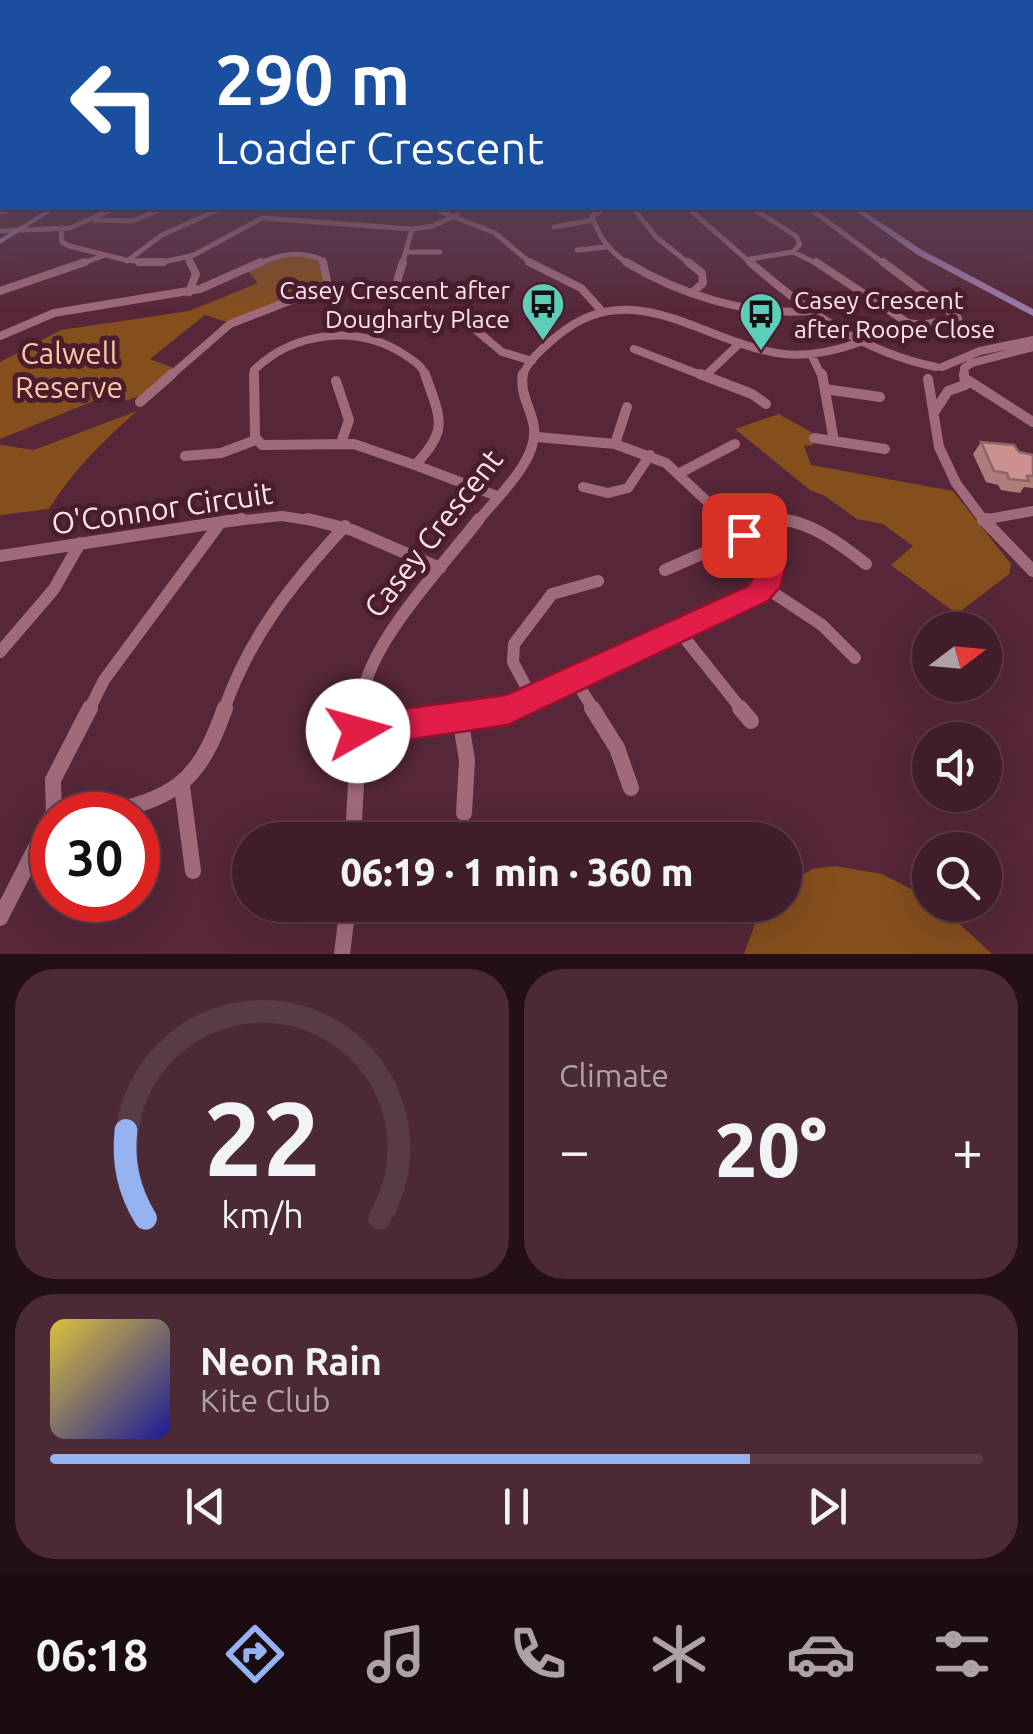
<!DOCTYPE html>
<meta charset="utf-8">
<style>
:root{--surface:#401d2a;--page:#4b2a36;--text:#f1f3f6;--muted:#aea2a8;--line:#593b47;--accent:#95b2f1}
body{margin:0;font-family:Ubuntu,sans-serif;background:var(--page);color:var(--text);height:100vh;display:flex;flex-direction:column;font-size:38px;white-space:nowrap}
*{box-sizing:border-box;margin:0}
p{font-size:32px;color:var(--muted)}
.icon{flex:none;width:55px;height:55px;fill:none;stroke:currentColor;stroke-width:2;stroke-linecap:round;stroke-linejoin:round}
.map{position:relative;height:954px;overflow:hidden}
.side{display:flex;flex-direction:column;gap:15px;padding:15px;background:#231017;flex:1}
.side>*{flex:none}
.top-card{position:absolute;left:0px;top:0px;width:1035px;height:210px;box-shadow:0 10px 40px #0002,0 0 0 2px var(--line);background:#1a4fa0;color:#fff;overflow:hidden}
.needle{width:65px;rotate:74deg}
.buttons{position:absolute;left:912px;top:612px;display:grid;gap:20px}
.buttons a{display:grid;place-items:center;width:90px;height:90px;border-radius:50%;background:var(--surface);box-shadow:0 10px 40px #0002,0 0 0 2px var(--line);font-size:50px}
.speed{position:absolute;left:30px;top:792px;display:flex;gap:20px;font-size:50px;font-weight:700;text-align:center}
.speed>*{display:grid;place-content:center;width:130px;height:130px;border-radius:50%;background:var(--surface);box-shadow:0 10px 40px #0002,0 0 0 2px var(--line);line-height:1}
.speed .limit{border:15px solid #d22;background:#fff;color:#111}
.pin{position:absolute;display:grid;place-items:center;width:85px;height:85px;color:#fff;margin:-42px;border-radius:20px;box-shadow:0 5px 15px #0006}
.me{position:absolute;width:110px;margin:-55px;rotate:83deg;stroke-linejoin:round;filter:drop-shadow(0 0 8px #0008)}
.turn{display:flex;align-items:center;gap:35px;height:210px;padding:0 50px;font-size:45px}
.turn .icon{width:130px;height:130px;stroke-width:2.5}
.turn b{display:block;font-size:70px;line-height:85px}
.big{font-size:75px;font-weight:800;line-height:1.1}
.side .card{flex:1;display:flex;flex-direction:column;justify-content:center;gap:15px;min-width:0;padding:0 35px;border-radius:40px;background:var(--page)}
.side .dial{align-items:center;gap:0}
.dial svg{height:260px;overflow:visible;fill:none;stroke:var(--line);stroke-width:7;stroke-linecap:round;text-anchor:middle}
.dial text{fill:var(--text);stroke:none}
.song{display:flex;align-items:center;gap:30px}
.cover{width:120px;height:120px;border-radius:15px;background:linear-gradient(135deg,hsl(50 70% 55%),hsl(240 70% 35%))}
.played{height:10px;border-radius:5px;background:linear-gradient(90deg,var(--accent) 75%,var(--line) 75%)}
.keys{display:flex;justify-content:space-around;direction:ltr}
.heat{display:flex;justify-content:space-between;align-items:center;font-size:55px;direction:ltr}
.side .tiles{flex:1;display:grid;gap:15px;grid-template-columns:1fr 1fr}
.card:last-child{grid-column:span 2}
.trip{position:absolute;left:232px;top:822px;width:570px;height:100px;border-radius:50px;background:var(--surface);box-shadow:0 10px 40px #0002,0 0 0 2px var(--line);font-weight:800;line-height:100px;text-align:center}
.menu{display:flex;height:160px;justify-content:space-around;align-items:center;background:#1a0c11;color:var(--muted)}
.menu .icon{width:70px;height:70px}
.menu .current{color:var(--accent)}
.menu b{font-size:45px;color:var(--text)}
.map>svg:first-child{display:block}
.green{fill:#854e1d}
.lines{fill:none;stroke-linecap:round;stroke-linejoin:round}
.minor-far4{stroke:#a06a7b;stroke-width:5}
.minor-far3{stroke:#a06a7b;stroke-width:8}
.minor-far2{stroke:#a06a7b;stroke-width:10}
.minor-far1{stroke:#a06a7b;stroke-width:12}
.minor{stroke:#a06a7b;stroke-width:16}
.major{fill:#9c7aa6;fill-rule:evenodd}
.wall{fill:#af7c7c}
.building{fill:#cb9090;stroke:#8e6565;stroke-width:2.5}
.route{fill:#e11d48;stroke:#92132f;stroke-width:2.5}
.labels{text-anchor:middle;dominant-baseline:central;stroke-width:10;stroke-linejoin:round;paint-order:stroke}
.far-poi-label{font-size:25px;fill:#fee5ec;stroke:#4a1d2e;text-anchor:end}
.park-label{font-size:30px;fill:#fdc9a2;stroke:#4a1d2e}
.street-label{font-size:30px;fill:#fee5ec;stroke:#4a1d2e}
</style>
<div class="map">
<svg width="1033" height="954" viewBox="0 0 1033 954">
<rect width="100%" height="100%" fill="#562738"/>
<path class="green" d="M300,255L321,259L324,283L313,292L227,322L205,315L150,359L174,368L142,395L128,400L108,395L0,439V362L61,330L189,311L258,283L248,271L274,259Z
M137,411C103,441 73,470 49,509L0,515V445L34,450Z
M779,414L811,432L813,445L804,446L811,465L953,491L1011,564L1009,574L957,614L891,565L913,546L883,524L857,519L825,496L810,490L735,429Z
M835,866L882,874L930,899V905H939L992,954H744L762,905H785V887L812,869Z"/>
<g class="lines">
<path class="minor-far4" d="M431,208L495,233L533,265
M605,208L592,216C600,239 609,251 630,265
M633,208L656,237L691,265
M688,208L753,265
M752,208L796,236L800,244L793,252
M809,208L886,265
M0,212L13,208
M94,220L133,221L163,208
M554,227L593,220
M61,230L62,242L69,246L126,260L159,263L194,255L262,218L412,229L433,226L457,215
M0,231L70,228L115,208
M577,250L606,247
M406,252H440
M188,259L191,265
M750,259L793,252L820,265
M127,261L162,235L222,208
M77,265L103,256
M256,265C280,254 298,250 323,260L324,265
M402,265L412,229"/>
<path class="minor-far3" d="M139,262H163
M529,262L581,288L600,309
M626,262C681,295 747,316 811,311
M688,262L702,273L703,283L694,291
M750,262C806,311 862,352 936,367
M816,262L908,323L922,325L958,318L883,262
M397,282L403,262
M0,291L85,262
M189,292L196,274L190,262
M476,330L502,352L532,361
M0,336L54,313L200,289L261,262
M634,349L706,377
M811,354L822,377
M942,367L980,351L1033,340
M705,376L740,343
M169,377L230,324L320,289L327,281L323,262
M254,377V370C295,331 358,324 405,355C415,362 422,365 426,377
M522,377C528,360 544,347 557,336C631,274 698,339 776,353C805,358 833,352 860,342
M965,377L964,368L972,363L1033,347"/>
<path class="minor-far2" d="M254,374L255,437L262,445L354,444L415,465
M700,374L752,394L766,404
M822,374L834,441
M928,379L939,447L956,483L985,522
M966,379L1033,422
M336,381L349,420L341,443
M825,389L880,397
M140,402L172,374
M935,411L948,391L965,385L964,374
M537,437L615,444L666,463L729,522
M814,438L885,449
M615,444L627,407
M185,456L221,453L256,440
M415,465L497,496
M415,465C450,429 440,418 425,374
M680,473L735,444
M583,487L608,493L628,488L650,455
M983,520L1033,511
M226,522L282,516L320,522
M477,522C496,498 538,461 534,428C532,409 519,394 523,374
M764,522H788"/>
<path class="minor-far1" d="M308,519L352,530L440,568
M983,519L1033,571
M983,520L987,519
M741,532C751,528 761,521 771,520C804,516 842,545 866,564
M0,556L242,519
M665,570L745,535
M766,588L822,625L855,658
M679,631L742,710
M0,652L54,589L80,543
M575,680L594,710
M533,700L513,662L514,644L552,594L598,581
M89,710L104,680L220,523
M224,710C249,637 293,582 345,526
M360,710C363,647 440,570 479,519
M500,710L766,588L772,570L765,555L727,519"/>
<path class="minor" d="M592,708L617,748L631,788
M740,708L751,721
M460,718L467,760L464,813
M358,731L511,708
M182,786L193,871
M58,815L54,814L53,780L90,708
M97,815C174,798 198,785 225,708
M353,840L360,708
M0,918L52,816
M342,954L348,905"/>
<path class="major" d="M50,208H57L0,244V239Z
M852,208H859L922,250L1033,309V316L916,254Z"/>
</g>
<path class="wall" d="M981,442L1033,455V488L1024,487L1020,493L1001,490L998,485L986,482L973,454Z"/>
<path class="building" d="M981,442L1014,445L1019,452L1033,455V476H1027L1029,481L1009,479L1007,473L994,471Z"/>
<linearGradient id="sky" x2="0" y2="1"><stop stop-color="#2f151f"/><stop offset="0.57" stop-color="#62475e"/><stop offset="1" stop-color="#62475e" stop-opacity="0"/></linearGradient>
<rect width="1033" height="311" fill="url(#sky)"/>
<path class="route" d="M744,525C765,532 776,552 785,570L780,587L768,601L508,725L358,747L347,742L342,731L347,720L358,715L506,695L748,586L758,570L732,535L736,528Z"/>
<defs>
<g id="bus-pin" transform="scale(2.25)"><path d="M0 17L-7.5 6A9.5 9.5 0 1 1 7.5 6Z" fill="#5dceb8" stroke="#4a1d2e"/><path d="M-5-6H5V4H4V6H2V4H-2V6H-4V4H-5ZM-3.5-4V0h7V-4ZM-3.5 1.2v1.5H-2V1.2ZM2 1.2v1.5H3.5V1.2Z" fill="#111"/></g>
</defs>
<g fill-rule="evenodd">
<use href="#bus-pin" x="543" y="304"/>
<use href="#bus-pin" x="761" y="314"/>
</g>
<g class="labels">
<g class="far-poi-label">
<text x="510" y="290">Casey Crescent after<tspan x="510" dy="29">Dougharty Place</tspan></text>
<text x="794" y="300" text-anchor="start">Casey Crescent<tspan x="794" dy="29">after Roope Close</tspan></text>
</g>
<g class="park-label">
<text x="69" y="353">Calwell<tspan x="69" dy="34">Reserve</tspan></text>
</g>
<g class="street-label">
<text transform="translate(162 508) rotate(-8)">O'Connor Circuit</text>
<text transform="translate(433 533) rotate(-52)">Casey Crescent</text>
</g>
</g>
</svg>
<div class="buttons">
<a><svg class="needle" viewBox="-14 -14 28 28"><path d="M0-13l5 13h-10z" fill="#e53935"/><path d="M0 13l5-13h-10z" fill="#aea2a8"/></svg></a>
<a><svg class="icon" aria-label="sound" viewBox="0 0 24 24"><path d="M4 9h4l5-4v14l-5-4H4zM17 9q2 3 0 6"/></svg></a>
<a><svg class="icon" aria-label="search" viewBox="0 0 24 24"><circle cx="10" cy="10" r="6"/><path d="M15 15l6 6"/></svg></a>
</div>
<div class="speed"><div class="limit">30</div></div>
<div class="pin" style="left:744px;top:535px;background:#d93025"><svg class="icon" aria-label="arrive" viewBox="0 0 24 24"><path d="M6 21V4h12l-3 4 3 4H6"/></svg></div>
<svg class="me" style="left:358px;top:731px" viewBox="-20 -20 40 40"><circle r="19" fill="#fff"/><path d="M0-13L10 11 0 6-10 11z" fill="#e11d48"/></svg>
<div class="trip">06:19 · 1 min · 360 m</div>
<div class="top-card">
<div class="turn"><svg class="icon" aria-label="left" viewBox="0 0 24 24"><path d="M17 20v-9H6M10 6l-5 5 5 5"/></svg><div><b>290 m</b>Loader Crescent</div></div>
</div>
</div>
<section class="side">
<div class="tiles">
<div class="card dial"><svg viewBox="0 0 100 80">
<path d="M14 69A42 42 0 1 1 86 69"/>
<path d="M14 69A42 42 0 0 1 8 42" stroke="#95b2f1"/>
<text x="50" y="56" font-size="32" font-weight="700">22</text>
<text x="50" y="72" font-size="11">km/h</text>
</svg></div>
<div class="card"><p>Climate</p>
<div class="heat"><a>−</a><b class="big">20°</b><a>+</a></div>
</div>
<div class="card">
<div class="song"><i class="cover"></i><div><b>Neon Rain</b><p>Kite Club</p></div></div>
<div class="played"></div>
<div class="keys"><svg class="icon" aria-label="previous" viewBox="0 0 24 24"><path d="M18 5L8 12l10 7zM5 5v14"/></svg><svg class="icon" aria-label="pause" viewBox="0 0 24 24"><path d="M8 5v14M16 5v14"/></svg><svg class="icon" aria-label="next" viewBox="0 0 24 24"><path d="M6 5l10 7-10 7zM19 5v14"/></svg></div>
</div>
</div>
</section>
<nav class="menu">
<b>06:18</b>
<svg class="icon current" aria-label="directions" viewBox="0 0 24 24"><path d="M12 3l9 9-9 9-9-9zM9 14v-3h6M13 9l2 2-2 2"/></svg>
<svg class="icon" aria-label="music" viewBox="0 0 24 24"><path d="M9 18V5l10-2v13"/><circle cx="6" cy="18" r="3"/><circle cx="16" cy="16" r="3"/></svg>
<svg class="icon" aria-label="phone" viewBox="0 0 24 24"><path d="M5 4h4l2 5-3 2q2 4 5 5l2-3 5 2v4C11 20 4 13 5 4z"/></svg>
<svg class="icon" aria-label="climate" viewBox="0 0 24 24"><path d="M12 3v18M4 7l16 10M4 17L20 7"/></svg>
<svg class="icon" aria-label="car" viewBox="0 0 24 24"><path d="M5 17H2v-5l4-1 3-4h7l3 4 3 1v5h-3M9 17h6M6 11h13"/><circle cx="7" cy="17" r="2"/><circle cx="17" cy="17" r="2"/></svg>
<svg class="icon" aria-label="filters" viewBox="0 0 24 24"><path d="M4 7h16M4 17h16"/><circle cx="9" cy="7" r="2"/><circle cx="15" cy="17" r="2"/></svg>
</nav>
